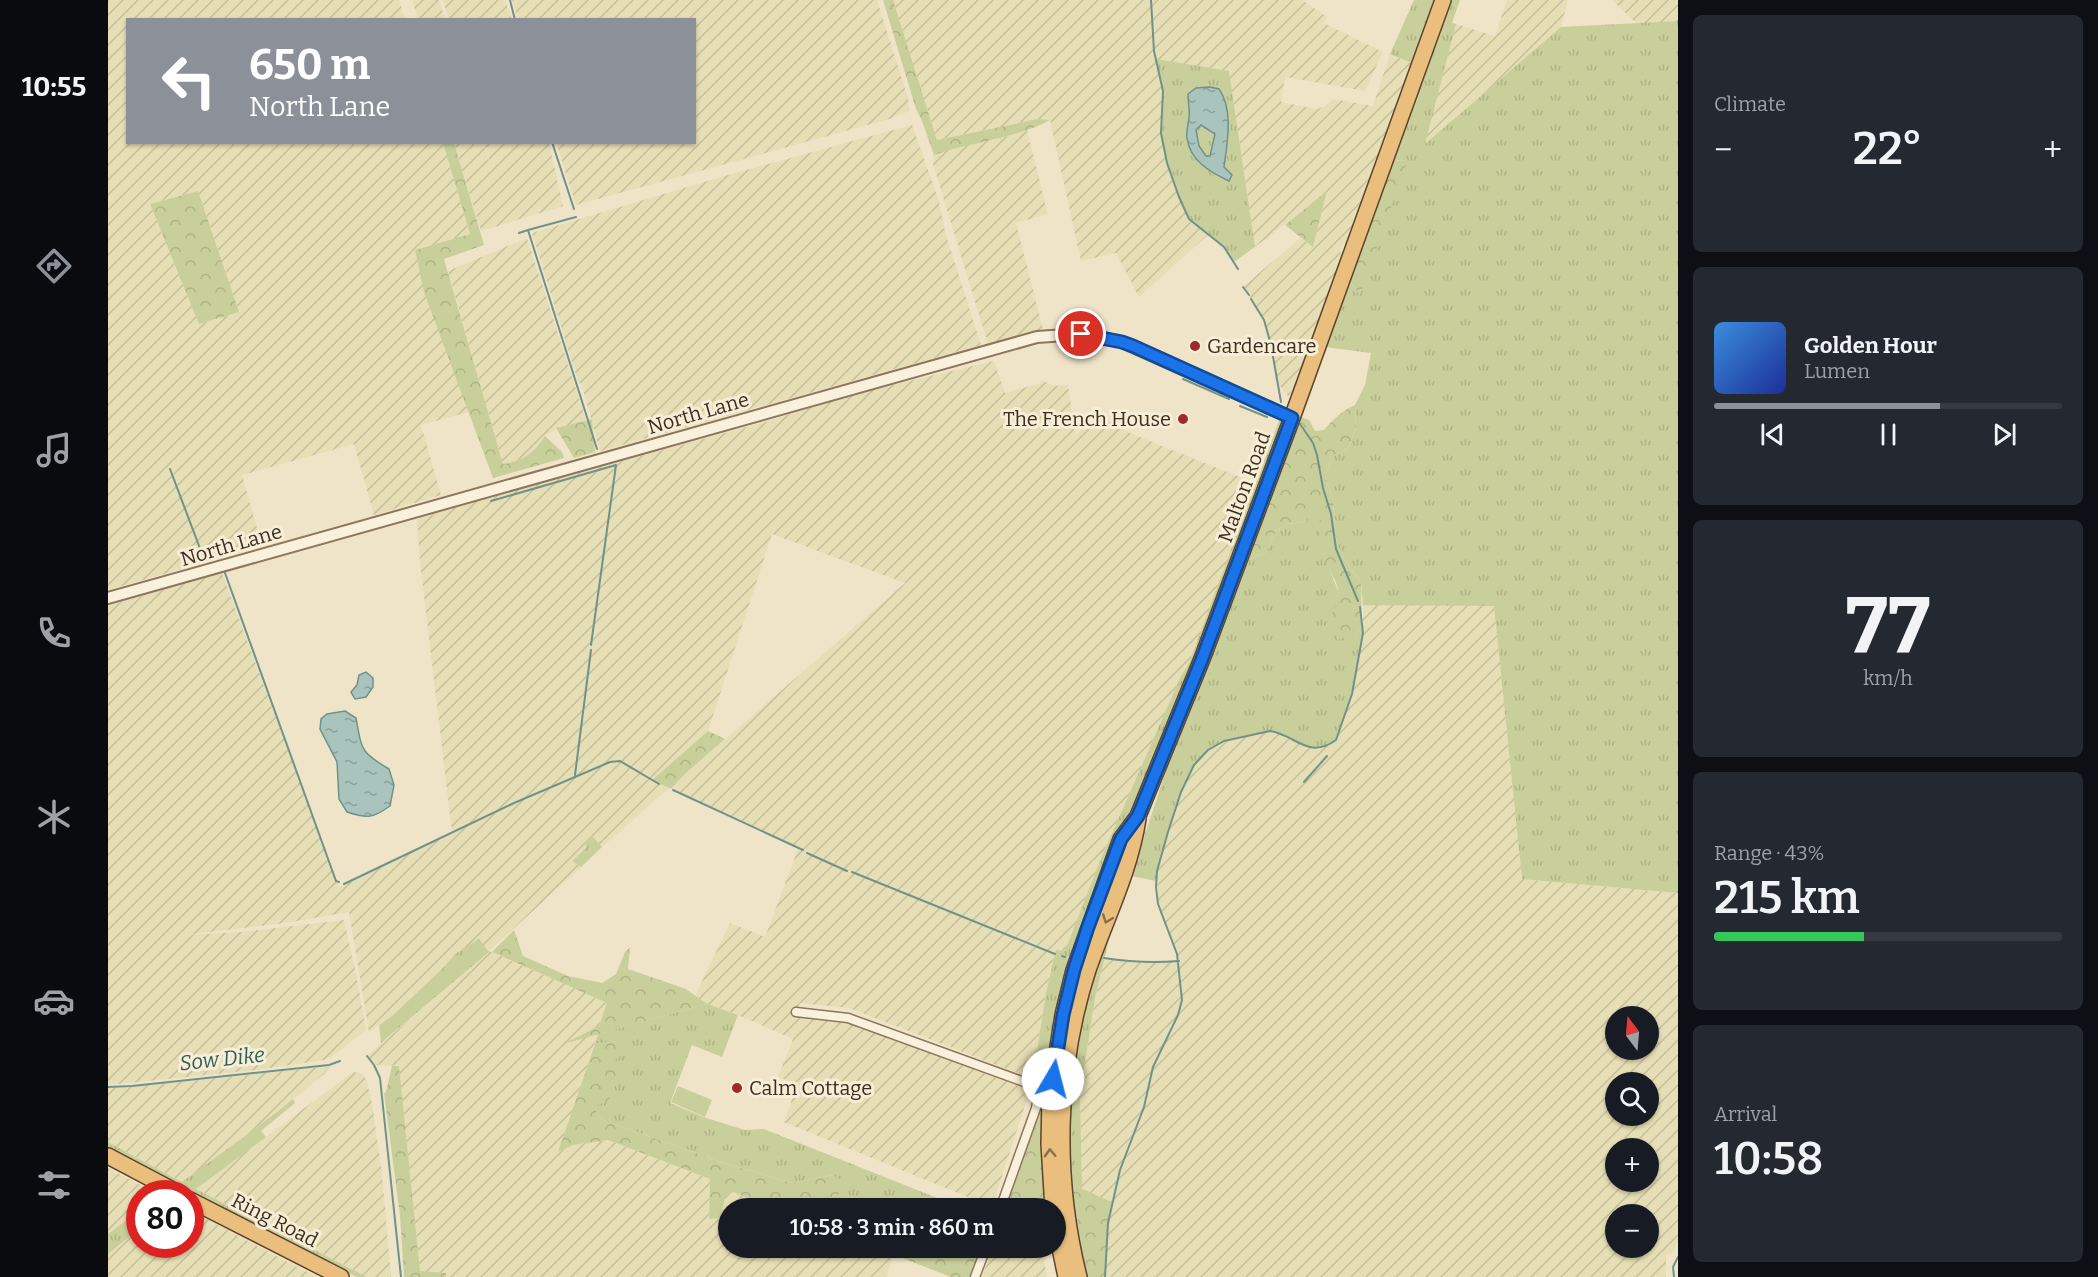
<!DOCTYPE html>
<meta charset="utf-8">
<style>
:root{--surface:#171b24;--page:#242831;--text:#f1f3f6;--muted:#9ea1a6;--line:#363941;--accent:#8c9099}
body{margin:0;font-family:Bitter,serif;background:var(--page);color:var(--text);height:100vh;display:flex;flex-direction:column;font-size:22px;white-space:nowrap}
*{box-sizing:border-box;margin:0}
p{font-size:20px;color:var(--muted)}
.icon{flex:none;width:33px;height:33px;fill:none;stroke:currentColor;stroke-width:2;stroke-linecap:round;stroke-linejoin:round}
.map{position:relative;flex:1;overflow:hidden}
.sheet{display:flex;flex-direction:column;gap:15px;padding:15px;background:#0d0f14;width:420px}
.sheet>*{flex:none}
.guide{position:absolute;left:18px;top:18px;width:570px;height:126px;border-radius:0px;box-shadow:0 2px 4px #0004;background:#8c9099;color:#fff;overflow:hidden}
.needle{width:39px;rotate:344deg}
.controls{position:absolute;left:1497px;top:1006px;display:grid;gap:12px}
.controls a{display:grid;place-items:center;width:54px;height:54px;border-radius:50%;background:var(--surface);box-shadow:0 2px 4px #0004;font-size:30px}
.speed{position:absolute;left:18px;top:1180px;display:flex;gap:12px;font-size:30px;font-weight:700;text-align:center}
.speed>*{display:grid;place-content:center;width:78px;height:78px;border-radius:50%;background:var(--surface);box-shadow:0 2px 4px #0004;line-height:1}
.speed .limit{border:9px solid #d22;background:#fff;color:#111}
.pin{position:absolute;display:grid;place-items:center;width:51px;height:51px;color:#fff;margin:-26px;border:3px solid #fff;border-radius:50%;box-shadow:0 2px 6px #0007}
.me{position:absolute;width:66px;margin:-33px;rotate:8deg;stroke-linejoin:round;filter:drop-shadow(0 0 4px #0008)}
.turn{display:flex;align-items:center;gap:21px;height:126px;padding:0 24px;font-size:27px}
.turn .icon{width:78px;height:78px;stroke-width:2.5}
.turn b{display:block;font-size:42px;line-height:51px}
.big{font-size:45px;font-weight:600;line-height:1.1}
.sheet .widget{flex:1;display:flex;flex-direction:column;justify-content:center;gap:9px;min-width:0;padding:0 21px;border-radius:9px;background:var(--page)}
.sheet .dial{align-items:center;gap:0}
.dial b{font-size:78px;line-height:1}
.song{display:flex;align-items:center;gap:18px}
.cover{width:72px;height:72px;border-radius:9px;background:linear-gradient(135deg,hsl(210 70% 55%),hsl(230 70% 35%))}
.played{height:6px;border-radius:3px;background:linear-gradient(90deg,var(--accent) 65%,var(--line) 65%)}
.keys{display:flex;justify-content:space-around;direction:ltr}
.heat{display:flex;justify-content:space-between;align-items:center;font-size:33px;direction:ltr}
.charge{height:9px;border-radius:4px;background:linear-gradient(90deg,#34c759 43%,var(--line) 0)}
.trip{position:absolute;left:610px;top:1198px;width:348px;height:60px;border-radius:30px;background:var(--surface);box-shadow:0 2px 4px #0004;font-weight:600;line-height:60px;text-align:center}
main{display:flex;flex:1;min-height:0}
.tab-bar{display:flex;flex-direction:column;width:108px;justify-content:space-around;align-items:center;background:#090b0e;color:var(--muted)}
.tab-bar .icon{width:42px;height:42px}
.tab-bar .current{color:var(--accent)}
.tab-bar b{font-size:27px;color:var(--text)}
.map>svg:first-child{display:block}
.farmland{fill:url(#farmland-furrows);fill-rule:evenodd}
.grass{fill:url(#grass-tufts)}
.forest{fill:url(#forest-crowns)}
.pitch{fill:#c9cf9b}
.water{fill:url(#water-ripples);stroke:#6f938a;stroke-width:1.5;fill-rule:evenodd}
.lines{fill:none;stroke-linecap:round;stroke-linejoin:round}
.stream{stroke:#6f938a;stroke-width:2}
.minor-casing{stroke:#8d765c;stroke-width:11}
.tertiary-casing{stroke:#8d765c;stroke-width:14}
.trunk-casing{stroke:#5b4430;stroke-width:18}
.minor{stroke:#faf1dc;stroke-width:8}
.tertiary{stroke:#faf1dc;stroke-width:10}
.trunk{stroke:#eabe7c;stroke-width:15}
.oneway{stroke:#8b6f49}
.route-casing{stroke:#114b97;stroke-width:15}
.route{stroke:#1a73e8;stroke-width:10}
.poi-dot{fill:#9e2a2b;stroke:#f7eed8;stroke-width:2}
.labels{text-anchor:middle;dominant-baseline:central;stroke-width:6;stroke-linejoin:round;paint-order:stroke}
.poi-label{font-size:20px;fill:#3d2e20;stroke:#f7eed8;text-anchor:start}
.street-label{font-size:20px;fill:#3d2e20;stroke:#f7eed8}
.water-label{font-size:21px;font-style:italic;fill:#2f5d5a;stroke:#f7eed8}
</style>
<main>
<nav class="tab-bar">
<b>10:55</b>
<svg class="icon current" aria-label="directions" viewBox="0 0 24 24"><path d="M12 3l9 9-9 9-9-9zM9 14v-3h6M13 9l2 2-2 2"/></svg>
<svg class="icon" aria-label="music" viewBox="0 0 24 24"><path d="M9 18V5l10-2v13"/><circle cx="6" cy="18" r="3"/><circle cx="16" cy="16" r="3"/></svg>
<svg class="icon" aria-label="phone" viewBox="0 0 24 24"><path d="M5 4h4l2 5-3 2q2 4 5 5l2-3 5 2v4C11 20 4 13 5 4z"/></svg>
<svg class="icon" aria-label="climate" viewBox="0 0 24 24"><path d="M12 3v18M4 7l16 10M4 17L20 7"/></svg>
<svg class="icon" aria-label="car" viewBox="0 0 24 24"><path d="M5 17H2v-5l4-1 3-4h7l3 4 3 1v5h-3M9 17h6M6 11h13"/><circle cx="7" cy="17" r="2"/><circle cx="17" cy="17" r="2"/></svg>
<svg class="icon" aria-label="filters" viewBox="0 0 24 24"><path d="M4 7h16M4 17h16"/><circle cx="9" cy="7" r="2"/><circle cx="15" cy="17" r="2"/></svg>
</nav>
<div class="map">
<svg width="1570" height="1277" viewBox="0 0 1570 1277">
<defs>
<pattern id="farmland-furrows" width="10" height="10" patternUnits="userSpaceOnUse" patternTransform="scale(1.5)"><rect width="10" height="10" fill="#e6deb5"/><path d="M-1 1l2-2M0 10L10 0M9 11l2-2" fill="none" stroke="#c6bf9b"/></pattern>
<pattern id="grass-tufts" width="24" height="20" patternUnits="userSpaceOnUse" patternTransform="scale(1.5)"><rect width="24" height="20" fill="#c9cf9b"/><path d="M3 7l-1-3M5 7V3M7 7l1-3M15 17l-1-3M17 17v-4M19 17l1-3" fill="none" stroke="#aeb285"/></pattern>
<pattern id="forest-crowns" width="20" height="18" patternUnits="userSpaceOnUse" patternTransform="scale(1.5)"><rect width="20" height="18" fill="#c9cf9b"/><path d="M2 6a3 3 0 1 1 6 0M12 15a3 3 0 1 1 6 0" fill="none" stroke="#aeb285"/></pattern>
<pattern id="water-ripples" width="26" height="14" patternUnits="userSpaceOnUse" patternTransform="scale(1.5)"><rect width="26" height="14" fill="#a9c4bc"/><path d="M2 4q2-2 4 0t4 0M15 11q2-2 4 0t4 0" fill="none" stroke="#8ba098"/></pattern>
</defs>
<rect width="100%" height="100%" fill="#f0e4c8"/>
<path class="farmland" d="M0,0H291L297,19L20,20V142L335,143L362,234L307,250L361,412L313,425L333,495L266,515L246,444L134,475L154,546L0,590ZM90,191L131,312L91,324L42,204Z
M304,0H331L337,19H310Z
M335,0H397L404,19H341Z
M404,0H769L800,98L801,111L785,118L468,205L448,143L586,142V20L410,19Z
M785,0H1194L1219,17L1216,23L1275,52L1257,91L1177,77L1173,102L1209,109L1217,106L1225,99L1265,106L1282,54L1306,64L1240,243L1234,246L1232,251L1235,257L1181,397L1168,381L1163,345L1156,320L1135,287L1192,238L1205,246L1219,192L1147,247L1121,71L1048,60L1055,91L1053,133L1059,163L1071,197L1081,219L1100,235L1031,297L1008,253L973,261L942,120L930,119L829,140Z
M1399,0H1460L1453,27L1316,145L1348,24L1387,36Z
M1504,0H1570V21L1530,25Z
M804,125L831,201L837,232L873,345L492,451L474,386L470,381L424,233L620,175Z
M919,130L940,214L908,223L935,329L880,344L825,164L826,155L851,146L897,137Z
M346,143H375L384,171L376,143H441L455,206L373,231Z
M419,238L478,420L448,429L437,436L427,450L413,461L395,464L340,271Z
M886,361L897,393L933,383V380L946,386L960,385L967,435L991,416L1022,433L1149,484L1081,663L1073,676L991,863L957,951L948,950L938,993L926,1070L917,1076L741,1008L692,1003L687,1017L739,1022L922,1090L884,1207L676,1122L687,1091L683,1082L670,1077L685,1039L630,1015L599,1004L587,996L622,923L657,937L690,849L561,788L494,847L484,836L480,847L464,861L473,867L381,951L499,1003L491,1026L459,1042L490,1034L451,1152L464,1145L500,1140L602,1179L601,1219L613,1218L617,1197L625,1192L668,1209H621V1248H769L786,1255L778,1277H338L337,1273L312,1272L291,1066L266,1065L259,1056L381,952L373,943L347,954L335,968L284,1016L261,1032L241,912L177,923L76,935L132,932L236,920L248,974L258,1030L225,1056L216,1060L148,1070L0,1085V606L114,573L231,887L344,832L312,562L309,519L376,499L657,422L705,407L724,399ZM664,534L797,583L561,788L545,779L600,731Z
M1255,605H1386L1414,879L1570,893V1242L1564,1254L1558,1255V1277H997L998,1247L1004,1203L974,1189L972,1095L987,998L996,958L1021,962L1045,963L1070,961L1066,943L1056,924L1050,904L1049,871L1073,792L1086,765L1100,750L1116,741L1162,731L1168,732L1182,740H1228L1244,694L1255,633ZM1508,1017H1540V1050H1508ZM1508,1083H1540V1116H1508ZM1508,1149H1540V1182H1508ZM1508,1215H1540V1248H1508Z
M223,1066L216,1074L161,1120L74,1182L0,1142V1088L23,1087Z
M245,1072L253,1073L258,1079L264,1103L274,1174L283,1277H259L88,1189Z
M0,1168L50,1194H32L31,1218L24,1216L0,1234Z
M83,1211L209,1277H0V1254L31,1229L32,1245H82Z
M884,1248H934L939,1277H874Z"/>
<path class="grass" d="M1306,0H1328L1306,64L1282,54Z
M1342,0H1352L1344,23L1348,24L1317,144L1453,27L1570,21V893L1414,879L1386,606L1255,605L1253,582L1235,559L1228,539L1225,500L1217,476L1226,455L1240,448L1248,428L1247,405L1257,385L1263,353L1217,347L1241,281L1251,294L1299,160L1284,161Z
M1048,59L1121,71L1147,247L1126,262L1116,247L1084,223L1071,197L1059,163L1053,133L1055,91Z
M1172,418L1178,420L1084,671L1000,866L937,1116L931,1112L935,1095L934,1085L917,1076L926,1070L938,993L947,954L948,950L957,951L991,863L1073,676L1081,663Z
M1212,508L1214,551L1231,593L1229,604L1248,635L1254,626L1255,633L1244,694L1228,740C1200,760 1188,735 1162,731C1142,735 1117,737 1101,750C1070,772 1061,835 1049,871L1048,881L1023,876L1073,726L1140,560L1158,552L1168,531L1179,524L1195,522Z
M484,836L494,847L473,867L464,861L479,847L476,843Z
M1009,906L987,998L972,1095L974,1189L963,1184C961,1146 958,1107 963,1070C972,1013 990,960 1009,906Z
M371,939L381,952L273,1043L271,1025L284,1016L335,968L347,954Z
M599,1004L630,1015L614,1057L584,1045L562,1103L598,1118L637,1130L656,1129L857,1209H760L729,1198L725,1175L684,1183L619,1164L495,1120L488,1115V1104L510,1041L487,1044L490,1034Z
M185,1099L187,1103L153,1131L158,1137L88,1189L259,1277H249L121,1213L0,1149V1142L74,1182C111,1154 149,1129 185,1099Z
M24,1216L31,1218V1229L0,1254V1234Z"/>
<path class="forest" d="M775,0H785L829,140L930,119L942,120C907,139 864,141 826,155L814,121L808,109Z
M335,143H346L376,245L336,259L395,464C416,461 426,453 437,436L454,452L456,458L385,478L316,292L307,250L362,234Z
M1300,160L1252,295L1241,281L1284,161Z
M90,191L131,312L91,324L42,204Z
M1219,191L1205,247L1177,225Z
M1247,405L1248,428L1240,448L1226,455L1217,476L1225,500L1228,539L1235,559L1253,582L1254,626L1248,635L1231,639L1221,619C1241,584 1224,584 1214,552C1210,539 1212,523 1212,509L1195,522L1179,524L1168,531L1158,552L1140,560L1193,417L1201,420L1207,431L1216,430C1226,419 1233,411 1247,405Z
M484,419L487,452L466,458L448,428Z
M600,731L617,739L561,788L544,780Z
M406,930L415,956L460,976L494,983L508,974L517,952L522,947L520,969L578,989L599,1004L455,1044L491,1026L499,1003L384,952Z
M510,1041L520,1050L503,1063L511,1075L500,1102L488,1105V1115L495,1120L619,1164L684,1183L725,1175L737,1182L729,1198L760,1209H668L625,1192L617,1197L613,1218L601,1219L602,1179L500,1140L465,1145L450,1152L487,1044Z
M284,1066H291L312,1271L338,1273V1277H296L292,1216L276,1093L278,1092Z
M931,1112L937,1116L940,1209H897Z
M963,1184L1004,1202L998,1247L997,1277H980L978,1271L969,1229Z
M769,1248H872L862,1277H843Z"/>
<path class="pitch" d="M570,1086L604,1100L597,1117L563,1102Z"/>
<path class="water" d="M1102,87L1111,89C1126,110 1119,144 1116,167L1124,175L1121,181C1102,172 1082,161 1079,138C1078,131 1080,125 1081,118C1082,111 1080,102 1080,94L1088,88ZM1093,125L1107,134L1102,156H1098L1091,146L1088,130Z
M258,672L265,678V687L258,697L247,699L243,692L249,685L251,675Z
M237,711L248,718C254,750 252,752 281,769L286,785L282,806C265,818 260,819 239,812L231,799L229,762L212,729L213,719L219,714Z"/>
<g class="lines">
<path class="stream" d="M402,0L407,20
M1043,0L1046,51L1055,91L1053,133L1059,163L1071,197L1081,219L1116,247L1130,269
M444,142L466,209
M468,217L420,230L489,449
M411,233L420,230
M1135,287L1141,295
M1143,299L1156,320L1163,345L1173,402
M828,371L878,357
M1075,379L1121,399
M1132,406L1159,417
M1192,424L1205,443L1209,455L1215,488L1223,514L1228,549L1250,601
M62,469L96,559
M383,501L508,465L483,645
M117,573L228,881L231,882
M467,775L483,650
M1196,782L1219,756
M565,790L695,850
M699,853L739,871
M744,872L947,954
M236,884L406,803L502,762L512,761L551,784
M954,956L957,957
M996,958C1022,962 1045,963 1071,961
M259,1056L266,1065L272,1078L293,1277
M0,1087L24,1086L221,1065L232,1061
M997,1277L1000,1223L1012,1170L1036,1107L1045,1067L1070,1015L1074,1000L1069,954L1050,904L1048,887L1049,871L1060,832L1073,792L1086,765L1100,750L1116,741L1162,731C1188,735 1200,760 1228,740L1244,694L1255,633L1252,607
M1566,1277L1565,1267L1570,1257"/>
<g class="minor-casing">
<path id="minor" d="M688,1012L740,1018L922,1084L928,1088L930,1097L928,1108L892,1209
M867,1277L878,1248"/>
</g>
<g class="tertiary-casing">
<path id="tertiary" d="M0,598L929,337L973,334L1014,342L1184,418"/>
</g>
<g class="trunk-casing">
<path id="trunk" d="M0,1156L72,1194
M82,1200L233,1277
M945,1209L941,1144L942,1098L955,1015L966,970L1013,839L1030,816L1094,659L1184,418L1335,0
M948,1229L958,1277
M971,1277C946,1177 948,1069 980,970C997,920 1022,872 1030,819"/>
</g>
<use href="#minor" class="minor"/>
<use href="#tertiary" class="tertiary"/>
<use href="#trunk" class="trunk"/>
</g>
<defs><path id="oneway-chevron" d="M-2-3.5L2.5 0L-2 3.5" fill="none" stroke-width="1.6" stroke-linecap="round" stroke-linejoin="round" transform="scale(1.5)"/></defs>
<g class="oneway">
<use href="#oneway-chevron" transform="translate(999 919) rotate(111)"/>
<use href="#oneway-chevron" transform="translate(942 1153) rotate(-92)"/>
</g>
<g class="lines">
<g class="route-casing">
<path id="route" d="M945,1079L955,1015L966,970L980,927L1013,839L1030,816L1094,659L1184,418L1025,346L1014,342L973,334"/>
</g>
<use href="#route" class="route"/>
</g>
<g class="poi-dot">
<circle cx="1087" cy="346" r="6"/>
<circle cx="1075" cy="419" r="6"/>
<circle cx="629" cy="1088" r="6"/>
</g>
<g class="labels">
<g class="poi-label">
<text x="1099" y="346">Gardencare</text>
<text x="1063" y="419" text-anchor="end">The French House</text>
<text x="641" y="1088">Calm Cottage</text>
</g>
<g class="street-label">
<text transform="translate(590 413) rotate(-16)">North Lane</text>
<text transform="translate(1136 487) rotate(-70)">Malton Road</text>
<text transform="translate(123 545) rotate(-16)">North Lane</text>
<text transform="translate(167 1220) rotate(27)">Ring Road</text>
</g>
<g class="water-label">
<text transform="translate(114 1059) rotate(-6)">Sow Dike</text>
</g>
</g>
</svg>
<div class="controls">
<a><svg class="needle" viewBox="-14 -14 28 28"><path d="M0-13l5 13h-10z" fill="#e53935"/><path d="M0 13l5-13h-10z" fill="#9ea1a6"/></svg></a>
<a><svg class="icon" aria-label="search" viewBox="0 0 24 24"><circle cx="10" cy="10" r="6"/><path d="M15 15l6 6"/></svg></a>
<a>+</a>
<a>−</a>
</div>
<div class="speed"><div class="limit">80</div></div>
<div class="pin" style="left:973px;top:334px;background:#d93025"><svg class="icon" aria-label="arrive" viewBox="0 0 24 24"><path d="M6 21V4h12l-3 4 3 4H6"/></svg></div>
<svg class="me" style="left:945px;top:1079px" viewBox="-20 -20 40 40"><circle r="19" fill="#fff"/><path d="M0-13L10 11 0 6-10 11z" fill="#1a73e8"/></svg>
<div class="trip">10:58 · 3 min · 860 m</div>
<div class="guide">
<div class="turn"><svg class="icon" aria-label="left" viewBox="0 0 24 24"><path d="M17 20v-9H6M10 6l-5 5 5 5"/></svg><div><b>650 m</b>North Lane</div></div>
</div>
</div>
<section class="sheet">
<div class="widget"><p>Climate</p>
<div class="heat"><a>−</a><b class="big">22°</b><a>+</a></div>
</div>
<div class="widget">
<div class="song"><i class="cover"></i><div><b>Golden Hour</b><p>Lumen</p></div></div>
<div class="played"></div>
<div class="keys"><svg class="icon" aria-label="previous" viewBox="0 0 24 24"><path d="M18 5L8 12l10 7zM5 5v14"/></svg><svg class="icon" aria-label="pause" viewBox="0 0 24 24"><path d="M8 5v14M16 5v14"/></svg><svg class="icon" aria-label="next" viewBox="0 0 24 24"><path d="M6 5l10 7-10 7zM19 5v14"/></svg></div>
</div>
<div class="widget dial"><b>77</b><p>km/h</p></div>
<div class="widget"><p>Range · 43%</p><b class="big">215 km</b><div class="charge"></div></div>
<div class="widget"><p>Arrival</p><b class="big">10:58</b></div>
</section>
</main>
